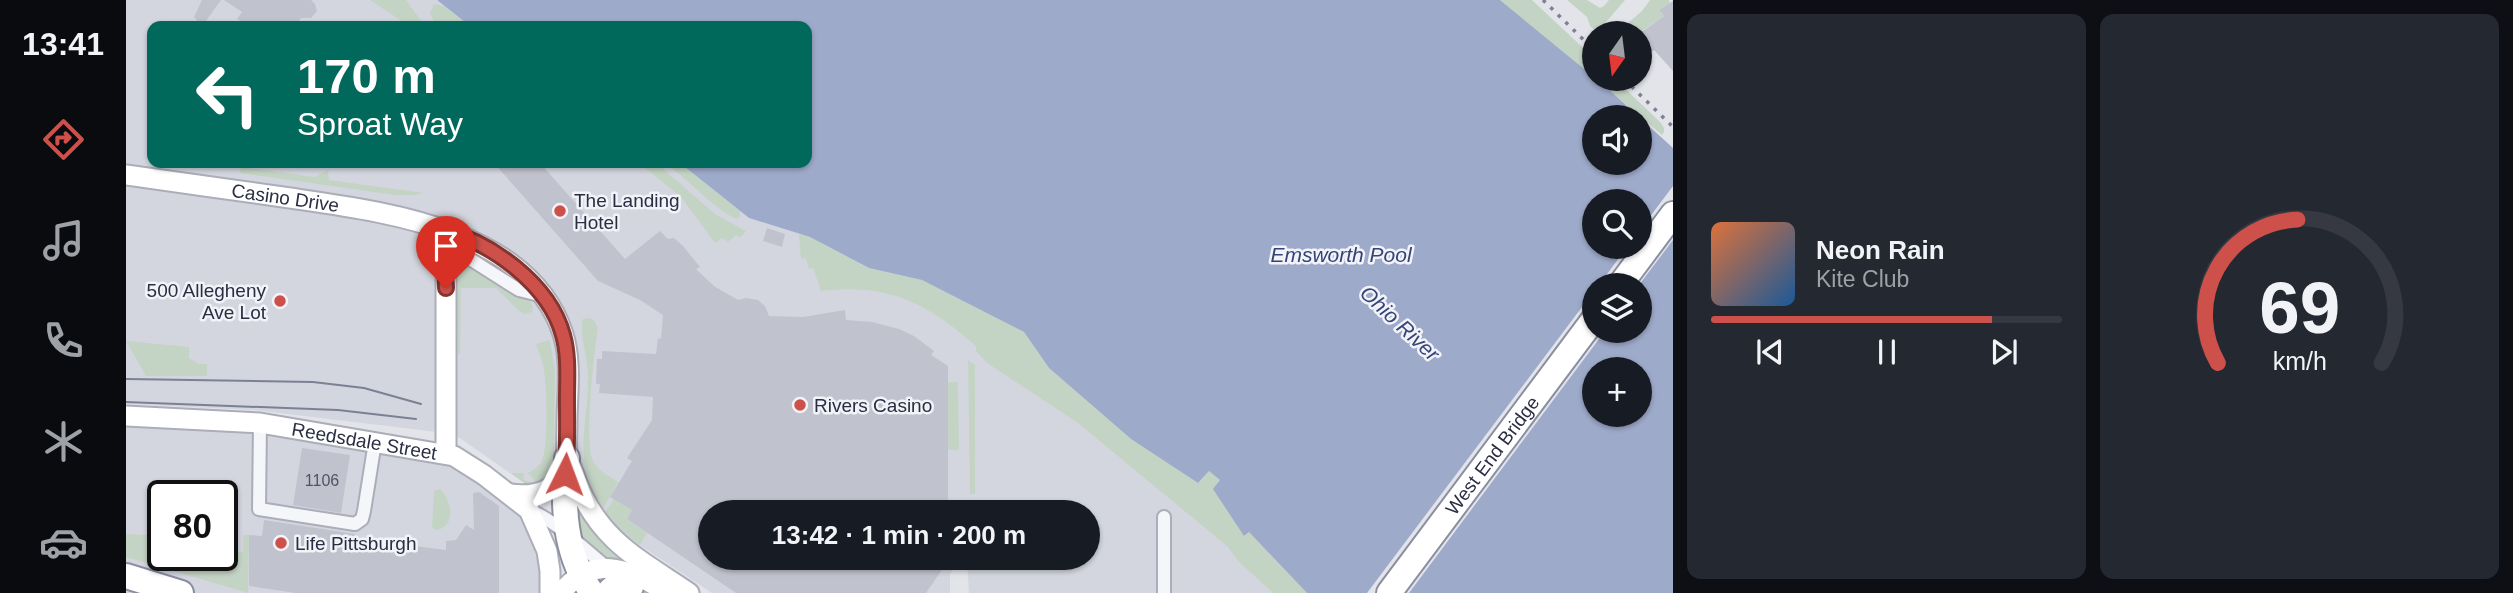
<!DOCTYPE html>
<meta charset="utf-8">
<style>
:root{--surface:#171b24;--page:#242831;--text:#f1f3f6;--muted:#9ea1a6;--line:#363941;--accent:#cd514a}
body{margin:0;font-family:Arial,sans-serif;background:var(--page);color:var(--text);height:100vh;display:flex;flex-direction:column;font-size:26px;white-space:nowrap}
*{box-sizing:border-box;margin:0}
p{font-size:23px;color:var(--muted)}
.icon{flex:none;width:38px;height:38px;fill:none;stroke:currentColor;stroke-width:2;stroke-linecap:round;stroke-linejoin:round}
.map{position:relative;flex:1;overflow:hidden}
.details{display:flex;flex-direction:column;gap:14px;padding:14px;background:#0d0f14;width:840px}
.details>*{flex:none}
.banner{position:absolute;left:21px;top:21px;width:665px;height:147px;border-radius:14px;box-shadow:0 2px 5px #0004;background:#00695c;color:#fff;overflow:hidden}
.needle{width:46px;rotate:194deg}
.controls{position:absolute;left:1456px;top:21px;display:grid;gap:14px}
.controls a{display:grid;place-items:center;width:70px;height:70px;border-radius:50%;background:var(--surface);box-shadow:0 2px 5px #0004;font-size:35px}
.speed{position:absolute;left:21px;top:480px;display:flex;gap:14px;font-size:35px;font-weight:700;text-align:center}
.speed>*{display:grid;place-content:center;width:91px;height:91px;border-radius:50%;background:var(--surface);box-shadow:0 2px 5px #0004;line-height:1}
.speed .limit{border:4px solid #111;border-radius:10px;background:#fff;color:#111}
.pin{position:absolute;display:grid;place-items:center;width:60px;height:60px;color:#fff;margin:-72px -30px;border-radius:50% 50% 50% 0;rotate:-45deg;box-shadow:0 0 7px #0007}
.pin .icon{rotate:45deg}
.me{position:absolute;width:77px;margin:-38px;rotate:3deg;stroke-linejoin:round;filter:drop-shadow(0 0 5px #0008)}
.turn{display:flex;align-items:center;gap:24px;height:147px;padding:0 35px;font-size:32px}
.turn .icon{width:91px;height:91px;stroke-width:2.5}
.turn b{display:block;font-size:49px;line-height:60px}
.details .widget{flex:1;display:flex;flex-direction:column;justify-content:center;gap:10px;min-width:0;padding:0 24px;border-radius:14px;background:var(--page)}
.details .dial{align-items:center;gap:0}
.dial svg{height:182px;overflow:visible;fill:none;stroke:var(--line);stroke-width:7;stroke-linecap:round;text-anchor:middle}
.dial text{fill:var(--text);stroke:none}
.song{display:flex;align-items:center;gap:21px}
.cover{width:84px;height:84px;border-radius:10px;background:linear-gradient(135deg,hsl(20 70% 55%),hsl(210 70% 35%))}
.played{height:7px;border-radius:4px;background:linear-gradient(90deg,var(--accent) 80%,var(--line) 80%)}
.keys{display:flex;justify-content:space-around;direction:ltr}
.details .tiles{flex:1;display:grid;gap:14px;grid-template-columns:repeat(2,1fr)}
.trip{position:absolute;left:572px;top:500px;width:402px;height:70px;border-radius:35px;background:var(--surface);box-shadow:0 2px 5px #0004;font-weight:700;line-height:70px;text-align:center}
main{display:flex;flex:1;min-height:0}
.menu{display:flex;flex-direction:column;width:126px;justify-content:space-around;align-items:center;background:#090b0e;color:var(--muted)}
.menu .icon{width:49px;height:49px}
.menu .selected{color:var(--accent)}
.menu b{font-size:32px;color:var(--text)}
.map>svg:first-child{display:block}
.built{fill:#d4d6df;fill-rule:evenodd}
.green{fill:#c4d4c4}
.water{fill:#9eaaca;fill-rule:evenodd}
.pier{fill:#e2e4ea}
.building{fill:#c0c2cd}
.lines{fill:none;stroke-linecap:round;stroke-linejoin:round}
.street-casing{stroke:#abadb8;stroke-width:16}
.secondary-casing{stroke:#abadb8;stroke-width:23}
.highway-casing{stroke:#8a8ea1;stroke-width:28}
.street{stroke:#f5f6f9;stroke-width:12}
.secondary{stroke:#fff;stroke-width:19}
.highway{stroke:#fff;stroke-width:24}
.tram{stroke:#7c8094;stroke-width:2}
.rail{stroke:#7c8094;stroke-width:3.5;stroke-dasharray:3.5 7;stroke-linecap:butt}
.route-casing{stroke:#853530;stroke-width:18}
.route{stroke:#cd514a;stroke-width:12}
.poi-dot{fill:#cd514a;stroke:#f2f3f8;stroke-width:2.5}
.labels{text-anchor:middle;dominant-baseline:central;stroke-width:5;stroke-linejoin:round;paint-order:stroke}
.number-label{font-size:16px;fill:#505365}
.street-label{font-size:19px;fill:#2a2e42;stroke:#f2f3f8}
.poi-label{font-size:19px;fill:#2a2e42;stroke:#f2f3f8;text-anchor:start}
.water-label{font-size:21px;font-style:italic;fill:#354476;stroke:#f2f3f8}
</style>
<main>
<nav class="menu">
<b>13:41</b>
<svg class="icon selected" aria-label="directions" viewBox="0 0 24 24"><path d="M12 3l9 9-9 9-9-9zM9 14v-3h6M13 9l2 2-2 2"/></svg>
<svg class="icon" aria-label="music" viewBox="0 0 24 24"><path d="M9 18V5l10-2v13"/><circle cx="6" cy="18" r="3"/><circle cx="16" cy="16" r="3"/></svg>
<svg class="icon" aria-label="phone" viewBox="0 0 24 24"><path d="M5 4h4l2 5-3 2q2 4 5 5l2-3 5 2v4C11 20 4 13 5 4z"/></svg>
<svg class="icon" aria-label="climate" viewBox="0 0 24 24"><path d="M12 3v18M4 7l16 10M4 17L20 7"/></svg>
<svg class="icon" aria-label="car" viewBox="0 0 24 24"><path d="M5 17H2v-5l4-1 3-4h7l3 4 3 1v5h-3M9 17h6M6 11h13"/><circle cx="7" cy="17" r="2"/><circle cx="17" cy="17" r="2"/></svg>
</nav>
<div class="map">
<svg width="1547" height="593" viewBox="0 0 1547 593">
<rect width="100%" height="100%" fill="#e2e4ea"/>
<path class="built" d="M0,0H311L344,26H26V163H554L623,218L684,237L796,280L898,332L923,368L1005,439L1088,489L1181,593H843L841,558H962V513H584V558H835L824,574V593H586L503,538L488,524L478,513L401,485L328,434L127,410L0,404Z
M0,416L306,451L403,510L424,593H0ZM37,495H96V555H37Z"/>
<path class="green" d="M244,0H280L299,26H283Z
M1374,0H1406L1468,58V77Z
M1441,0H1461L1474,8L1478,6L1483,0H1499L1475,28L1479,33H1472L1464,26L1461,17Z
M1524,0H1543L1544,3L1533,10L1538,16L1513,33H1490L1516,11Z
M308,4L318,6L344,26H310L304,13Z
M1470,79H1489L1534,122C1538,127 1540,130 1536,135Z
M513,163H528L535,167L589,214L620,231L614,238L610,235L602,242L596,238L589,243L555,197Z
M538,163H554L614,211V217L610,219C582,205 564,179 538,163Z
M115,167L189,177L202,170L203,180L298,193L288,195H269L114,173Z
M673,234L684,237L742,268L796,280L898,332L923,368L1005,439L1072,483L1083,471L1095,480L1119,536L1123,532L1181,593H1147L1112,561L1102,547L952,423L861,363L850,351V346C800,303 763,283 695,291L687,268L683,269L680,258L675,259Z
M329,259H333L375,284L391,297L405,302L407,307L406,312L399,314L392,310L370,288H335L334,354L326,350Z
M463,318L468,320L472,328C468,353 458,441 467,461C472,471 483,476 492,482L477,509C445,459 462,430 462,378C463,363 452,329 457,319Z
M424,340L429,370L428,467C424,481 414,483 401,485L385,473H397L398,480L406,483L409,481L402,473C407,470 412,467 415,463C423,450 421,381 417,365C416,358 412,351 410,344Z
M0,341L63,347V358L73,364H81V376H20Z
M842,360L849,365V494H844Z
M822,382H832L833,450H821Z
M314,489C326,500 331,528 309,530L306,527L308,491Z
M488,499L506,510L501,519L521,533L514,545L488,524L478,513Z
M454,509L475,539L498,562L483,559L449,534L444,510Z
M0,534L37,536V555H96V552H117V535H123L122,593L0,557Z"/>
<path class="water" d="M311,0H1374L1479,86L1547,148V593H1181L1123,532L1118,536L1087,489L1094,480L1083,471L1072,483L1005,439L923,368L898,332L796,280L743,268L684,237L623,218L554,163H681V26H344ZM1468,117H1514V163H1468ZM1468,201H1514V247H1468ZM1468,285H1514V331H1468ZM1468,369H1514V415H1468Z"/>
<path class="pier" d="M1547,186V240L1513,285H1473L1501,247H1514V230Z
M1468,291V331H1479L1283,593H1241Z"/>
<path class="building" d="M76,0H95L80,21L76,23L72,22L68,17Z
M98,0H185L189,4L191,11L185,18H175L169,26H123L111,19L116,12Z
M1547,1V71L1528,50L1514,59V33L1538,16L1533,10Z
M368,163H414L499,259L534,231L542,239L548,238L557,246L574,267L570,269L588,286L612,300L620,298L632,300L639,306L643,316L677,317L719,310L720,320L746,322L773,329L788,336L808,351L805,355L822,366V513H584V558H824L800,593H610L501,519L506,510L484,497L506,461L501,458L526,420L527,397L473,393L474,384H470L471,359H476V351L530,354L532,338L535,339L537,315L514,300L472,281Z
M641,228L659,234L656,247L637,241Z
M176,448L224,455L215,513L167,505Z
M353,492L373,506V593H169L123,586V535L136,536L138,520L229,534L228,538L320,550V541L330,540L340,525L348,530L347,493Z"/>
<g class="lines">
<g class="street-casing">
<path id="street" d="M319,233L333,252L393,290L413,295
M134,423L133,509L229,524L236,519L238,511L249,442
M403,510C431,521 461,552 484,570
M1038,517V593"/>
</g>
<g class="secondary-casing">
<g id="secondary">
<path id="s1" d="M0,175C52,182 105,190 157,197C251,211 402,226 437,334C446,362 441,395 441,424C441,434 440,445 441,455C442,464 448,472 450,480C472,540 513,559 563,593"/>
<path d="M317,230L320,263V453"/>
<path id="s2" d="M0,416L134,423L328,456L358,475L403,510L421,551L424,571V593"/>
<path d="M384,494C410,497 430,492 439,466"/>
<path d="M435,593C466,554 501,568 537,590"/>
</g>
</g>
<g class="highway-casing">
<g id="highway">
<path d="M1494,285L1547,214"/>
<path d="M441,458C436,505 438,553 466,593"/>
<path d="M0,576L55,593"/>
<path d="M482,593C488,584 496,584 505,587"/>
<path id="s3" d="M1263,593L1468,319"/>
</g>
</g>
<use href="#street" class="street"/>
<use href="#secondary" class="secondary"/>
<use href="#highway" class="highway"/>
<path class="tram" d="M0,379L187,382L238,388L295,404
M0,402L212,410L290,419"/>
<path class="rail" d="M1417,0L1468,50
M1498,79L1547,127"/>
</g>
<g class="lines">
<g class="route-casing">
<path id="route" d="M320,288L317,230C366,243 423,284 437,335C443,356 441,378 441,399C441,424 442,450 439,474"/>
</g>
<use href="#route" class="route"/>
</g>
<g class="poi-dot">
<circle cx="434" cy="211" r="7"/>
<circle cx="154" cy="301" r="7"/>
<circle cx="674" cy="405" r="7"/>
<circle cx="155" cy="543" r="7"/>
</g>
<g class="labels">
<g class="number-label">
<text x="196" y="480">1106</text>
</g>
<g class="street-label">
<text stroke="none"><textPath href="#s1" startOffset="161">Casino Drive</textPath></text>
<text stroke="none"><textPath href="#s2" startOffset="240">Reedsdale Street</textPath></text>
<text stroke="none"><textPath href="#s3" startOffset="172">West End Bridge</textPath></text>
</g>
<g class="poi-label">
<text x="448" y="200">The Landing<tspan x="448" dy="22">Hotel</tspan></text>
<text x="140" y="290" text-anchor="end">500 Allegheny<tspan x="140" dy="22">Ave Lot</tspan></text>
<text x="688" y="405">Rivers Casino</text>
<text x="169" y="543">Life Pittsburgh</text>
</g>
<g class="water-label">
<text x="1215" y="254">Emsworth Pool</text>
<text transform="translate(1274 323) rotate(43)">Ohio River</text>
</g>
</g>
</svg>
<div class="controls">
<a><svg class="needle" viewBox="-14 -14 28 28"><path d="M0-13l5 13h-10z" fill="#e53935"/><path d="M0 13l5-13h-10z" fill="#9ea1a6"/></svg></a>
<a><svg class="icon" aria-label="sound" viewBox="0 0 24 24"><path d="M4 9h4l5-4v14l-5-4H4zM17 9q2 3 0 6"/></svg></a>
<a><svg class="icon" aria-label="search" viewBox="0 0 24 24"><circle cx="10" cy="10" r="6"/><path d="M15 15l6 6"/></svg></a>
<a><svg class="icon" aria-label="layers" viewBox="0 0 24 24"><path d="M12 4l9 5-9 5-9-5zM3 14l9 5 9-5"/></svg></a>
<a>+</a>
</div>
<div class="speed"><div class="limit">80</div></div>
<div class="pin" style="left:320px;top:288px;background:#d93025"><svg class="icon" aria-label="arrive" viewBox="0 0 24 24"><path d="M6 21V4h12l-3 4 3 4H6"/></svg></div>
<svg class="me" style="left:439px;top:474px" viewBox="-20 -20 40 40"><path d="M0-17L14 15 0 8-14 15z" fill="#cd514a" stroke="#fff" stroke-width="4"/></svg>
<div class="trip">13:42 · 1 min · 200 m</div>
<div class="banner">
<div class="turn"><svg class="icon" aria-label="left" viewBox="0 0 24 24"><path d="M17 20v-9H6M10 6l-5 5 5 5"/></svg><div><b>170 m</b>Sproat Way</div></div>
</div>
</div>
<section class="details">
<div class="tiles">
<div class="widget">
<div class="song"><i class="cover"></i><div><b>Neon Rain</b><p>Kite Club</p></div></div>
<div class="played"></div>
<div class="keys"><svg class="icon" aria-label="previous" viewBox="0 0 24 24"><path d="M18 5L8 12l10 7zM5 5v14"/></svg><svg class="icon" aria-label="pause" viewBox="0 0 24 24"><path d="M8 5v14M16 5v14"/></svg><svg class="icon" aria-label="next" viewBox="0 0 24 24"><path d="M6 5l10 7-10 7zM19 5v14"/></svg></div>
</div>
<div class="widget dial"><svg viewBox="0 0 100 80">
<path d="M14 69A42 42 0 1 1 86 69"/>
<path d="M14 69A42 42 0 0 1 49 6" stroke="#cd514a"/>
<text x="50" y="56" font-size="32" font-weight="700">69</text>
<text x="50" y="72" font-size="11">km/h</text>
</svg></div>
</div>
</section>
</main>
